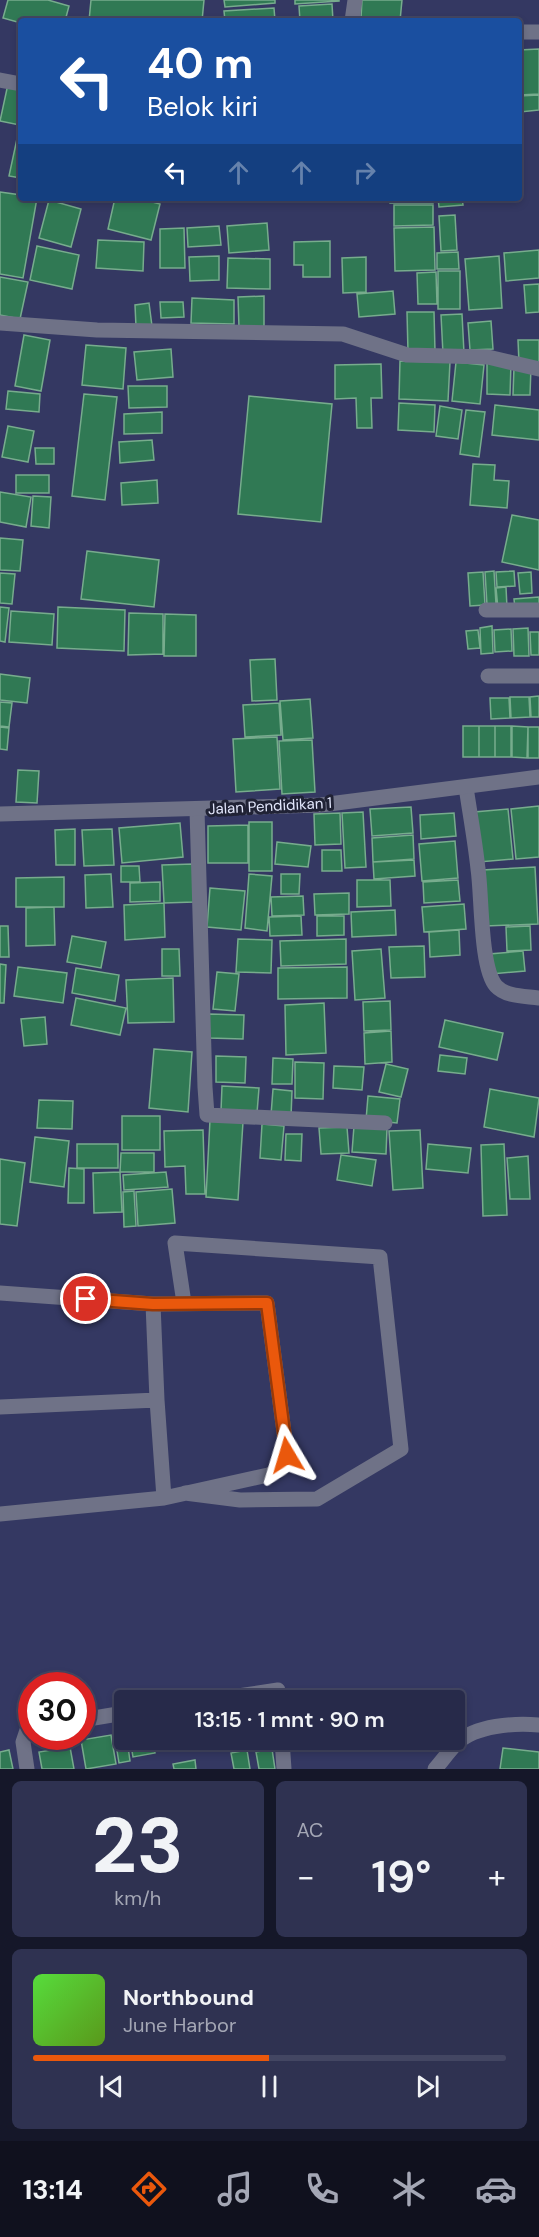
<!DOCTYPE html>
<html lang="id">
<meta charset="utf-8">
<style>
:root{--surface:#272a4a;--page:#2f3251;--text:#f1f3f6;--muted:#a4a7b5;--line:#434662;--accent:#ea580c}
body{margin:0;font-family:"DM Sans",sans-serif;background:var(--page);color:var(--text);height:100vh;display:flex;flex-direction:column;font-size:22px;white-space:nowrap}
*{box-sizing:border-box;margin:0}
p{font-size:20px;color:var(--muted)}
.icon{flex:none;width:33px;height:33px;fill:none;stroke:currentColor;stroke-width:2;stroke-linecap:round;stroke-linejoin:round}
.map{position:relative;height:1769px;overflow:hidden}
.details{display:flex;flex-direction:column;gap:12px;padding:12px;background:#151729;flex:1}
.details>*{flex:none}
.top-card{position:absolute;left:18px;top:18px;width:504px;height:183px;border-radius:6px;box-shadow:0 3px 9px #0003,0 0 0 2px var(--line);background:#1a4fa0;color:#fff;overflow:hidden}
.speed{position:absolute;left:18px;top:1672px;display:flex;gap:12px;font-size:30px;font-weight:700;text-align:center}
.speed>*{display:grid;place-content:center;width:78px;height:78px;border-radius:50%;background:var(--surface);box-shadow:0 3px 9px #0003,0 0 0 2px var(--line);line-height:1}
.speed .limit{border:9px solid #d22;background:#fff;color:#111}
.pin{position:absolute;display:grid;place-items:center;width:51px;height:51px;color:#fff;margin:-26px;border:3px solid #fff;border-radius:50%;box-shadow:0 2px 6px #0007}
.me{position:absolute;width:66px;margin:-33px;rotate:353deg;stroke-linejoin:round;filter:drop-shadow(0 0 4px #0008)}
.turn{display:flex;align-items:center;gap:21px;height:126px;padding:0 30px;font-size:27px}
.turn .icon{width:78px;height:78px;stroke-width:2.5}
.turn b{display:block;font-size:42px;line-height:51px}
.lanes{display:flex;align-items:center;height:57px;padding:0 30px;background:#0003;justify-content:center;gap:30px;direction:ltr}
.lanes .off{opacity:.35}
.big{font-size:45px;font-weight:600;line-height:1.1}
.details .card{flex:1;display:flex;flex-direction:column;justify-content:center;gap:9px;min-width:0;padding:0 21px;border-radius:9px;background:var(--page)}
.details .dial{align-items:center;gap:0}
.dial b{font-size:78px;line-height:1}
.song{display:flex;align-items:center;gap:18px}
.cover{width:72px;height:72px;border-radius:9px;background:linear-gradient(135deg,hsl(110 70% 55%),hsl(90 70% 35%))}
.played{height:6px;border-radius:3px;background:linear-gradient(90deg,var(--accent) 50%,var(--line) 50%)}
.keys{display:flex;justify-content:space-around;direction:ltr}
.heat{display:flex;justify-content:space-between;align-items:center;font-size:33px;direction:ltr}
.details .tiles{flex:1;display:grid;gap:12px;grid-template-columns:1fr 1fr}
.card:last-child{grid-column:span 2}
.trip{position:absolute;left:114px;top:1690px;width:351px;height:60px;border-radius:6px;background:var(--surface);box-shadow:0 3px 9px #0003,0 0 0 2px var(--line);font-weight:600;line-height:60px;text-align:center}
.tabs{display:flex;height:96px;justify-content:space-around;align-items:center;background:#10111e;color:var(--muted)}
.tabs .icon{width:42px;height:42px}
.tabs .current{color:var(--accent)}
.tabs b{font-size:27px;color:var(--text)}
.map>svg:first-child{display:block}
.building{fill:#307954;stroke:#77ac8d;stroke-width:1.5}
.lines{fill:none;stroke-linecap:round;stroke-linejoin:round}
.minor{stroke:#6f7287;stroke-width:15}
.tertiary{stroke:#6f7287;stroke-width:15}
.route-casing{stroke:#983908;stroke-width:15}
.route{stroke:#ea580c;stroke-width:10}
.labels{text-anchor:middle;dominant-baseline:central;stroke-width:6;stroke-linejoin:round;paint-order:stroke}
.street-label{font-size:15px;fill:#e2e6fb;stroke:#202235}
</style>
<div class="map">
<svg width="539" height="1769" viewBox="0 0 539 1769">
<rect width="100%" height="100%" fill="#343862"/>
<path class="building" d="M8,0H48L69,6L65,21H21V23L3,18Z
M91,0H204L202,21H89Z
M224,0H275V3L225,7Z
M295,0H339V1L295,4Z
M362,0H402L400,21L361,18Z
M332,4L333,21H300L299,6Z
M274,8L275,21H225L224,11Z
M539,49V94L519,95V50Z
M8,84L21,87V178L9,176L20,125L0,121Z
M539,95V110L520,112L519,96Z
M0,192L21,195V198H37L23,278L0,274Z
M115,198H137L160,204L151,240L108,229Z
M390,198H433V203H390Z
M438,198H462L463,205L439,207Z
M49,200L81,209L71,247L39,238Z
M394,205H433V225L394,226Z
M455,215L457,250L441,251L439,216Z
M267,223L269,250L229,253L227,226Z
M219,226L221,245L188,247L187,228Z
M434,227L435,270L395,271L394,228Z
M184,228L185,268H160V229Z
M98,240L144,242L143,271L96,268Z
M330,241V277H303V265H294V242Z
M37,246L79,255L72,289L30,280Z
M539,250V278L506,281L504,253Z
M458,252L459,269H437V253Z
M219,256V280L190,281L189,257Z
M499,256L502,308L469,310L465,259Z
M366,257V292L343,293L342,258Z
M228,258L270,259V289L227,288Z
M438,271H460V309H438Z
M436,272L437,304H418L417,273Z
M0,277L28,282L20,319L0,315Z
M539,284V312L526,313L524,285Z
M393,291L395,314L359,317L357,294Z
M264,296V327L239,328L238,297Z
M192,298L234,300V324L191,323Z
M160,302H183L184,317L161,318Z
M149,303L152,326L136,327L135,305Z
M407,312H434L435,351L408,352Z
M462,314L464,353L443,354L441,315Z
M491,321L493,349L470,350L468,323Z
M24,335L50,340L41,391L15,386Z
M518,340H539V363H519Z
M86,345L126,348L123,389L82,385Z
M171,349L173,377L137,380L134,352Z
M400,361L450,362L448,401L399,399Z
M456,362L484,365L480,404L452,401Z
M487,362L511,363L510,395L487,394Z
M381,364L382,398H371L372,428H357L356,398L335,399V365Z
M514,367H531L530,395H513Z
M128,386H167V407L129,408Z
M8,391L40,394L39,412L6,409Z
M84,394L117,397L105,500L72,496Z
M249,396L332,404L321,522L238,514Z
M399,403L435,405L434,432L398,430Z
M495,405L539,410V440L492,435Z
M440,406L462,410L458,439L436,436Z
M466,410L485,412L479,457L460,454Z
M162,412V433L124,434V414Z
M8,426L34,431L28,462L2,457Z
M152,440L154,460L120,463L119,442Z
M35,448H54V464H36Z
M473,464L495,465L494,480L509,481L507,508L470,505Z
M16,475H49V493H16Z
M157,480L158,503L122,505L121,483Z
M0,492L31,497L26,527L0,522Z
M33,496L51,497L49,528L31,526Z
M512,515L539,520V570L502,562Z
M0,538L23,540L20,571L0,570Z
M87,551L159,560L154,607L81,599Z
M494,571L496,604L487,605L485,572Z
M514,571L515,586L497,587L496,572Z
M483,572L485,605L470,606L468,573Z
M531,572L532,593L520,594L518,573Z
M0,573L15,574L12,604L0,603Z
M506,587L507,608L498,609L496,588Z
M539,597V607L515,609L514,599Z
M0,607L9,608L5,642L0,641Z
M58,607L125,610L124,651L57,648Z
M11,611L54,614L52,645L9,642Z
M129,613L163,614V654L128,655Z
M165,614L196,615V656H164Z
M492,626L493,653L481,654L480,628Z
M528,628L529,656H514L513,629Z
M511,629L512,651L495,652L494,630Z
M478,630L480,648L468,649L466,631Z
M530,632H539V655H531Z
M275,659L277,700L252,701L250,660Z
M0,674L30,678L27,703L0,700Z
M539,696V717H531L530,697Z
M510,697H529L530,717L511,718Z
M490,698H509L510,718L491,719Z
M310,699L313,738L283,740L280,701Z
M0,702L12,703L9,727L0,726Z
M279,703L281,735L245,737L243,705Z
M463,726H479V757H463Z
M479,726H495V757H479Z
M495,726H511V757H495Z
M512,726L528,727L527,758L512,757Z
M0,727L9,728L7,750L0,749Z
M528,727H539V758H528Z
M277,737L280,789L236,792L233,739Z
M312,740L315,792L282,794L279,741Z
M18,770L39,771L37,803L16,802Z
M539,806V857L516,859L511,809Z
M411,807L413,833L372,836L370,809Z
M508,809L513,859L479,862L474,812Z
M363,812L366,867L345,868L342,813Z
M340,813L341,844L315,845L314,814Z
M454,813L456,836L421,839L420,815Z
M249,822H272V871H249Z
M180,823L183,857L122,863L119,828Z
M248,825V863H208V826Z
M75,829V865H56L55,830Z
M112,829L114,865L84,866L82,830Z
M413,835L414,859L373,862L372,838Z
M455,841L458,878L422,881L419,844Z
M277,842L311,846L308,867L275,864Z
M322,850H341L342,871H322Z
M414,860L415,876L374,879L373,862Z
M193,864L194,902L164,903L162,865Z
M121,866H139L140,882H121Z
M535,867L538,924L485,926L482,870Z
M111,874L113,907L86,908L85,875Z
M249,874L272,876L267,931L245,928Z
M281,874H300L299,894H281Z
M64,877V907H16V878Z
M357,880H390L391,906L357,907Z
M458,880L460,901L424,903L423,882Z
M160,882V901L130,902V883Z
M210,888L245,891L241,930L207,927Z
M349,893V914L315,915L314,894Z
M303,896L304,915L272,916L271,897Z
M164,903L165,937L125,940L124,905Z
M464,904L466,929L424,932L422,907Z
M54,907L55,945L26,946V908Z
M395,910L396,935L352,937L351,912Z
M301,916L302,935L270,936L269,917Z
M317,916H344V935L317,936Z
M0,926H8L9,957H0Z
M530,926L531,950L507,951L506,927Z
M459,930L460,955L430,957L429,932Z
M72,936L106,942L101,968L67,962Z
M238,939L272,940L271,973L236,972Z
M346,939V964L281,966L280,941Z
M424,946L425,977L391,978L389,947Z
M162,949H179L180,976H162Z
M381,949L385,998L355,1000L352,951Z
M523,951L525,971L491,974L489,954Z
M0,964L6,965L4,1003H0Z
M18,967L67,973L63,1003L14,996Z
M347,967V998L278,999V968Z
M76,968L119,975L115,1001L72,993Z
M217,972L239,974L235,1011L213,1009Z
M173,978L174,1022L128,1023L126,980Z
M76,998L126,1008L120,1035L71,1025Z
M390,1001L391,1030L364,1031L363,1002Z
M324,1003L326,1053L286,1055L285,1005Z
M209,1014L244,1015L243,1039L209,1038Z
M45,1017L47,1044L24,1046L21,1019Z
M445,1020L503,1033L497,1060L439,1047Z
M391,1031L392,1062L365,1064L364,1033Z
M154,1049L192,1052L188,1112L149,1108Z
M440,1055L467,1058L465,1074L438,1071Z
M216,1056L246,1057L245,1083L216,1082Z
M273,1058L293,1059L292,1084H272Z
M295,1062L324,1063L323,1099L295,1098Z
M386,1064L408,1069L401,1097L379,1092Z
M334,1066L364,1067L362,1090L333,1088Z
M222,1086L259,1088L257,1113L221,1111Z
M273,1089L292,1091L291,1117L271,1115Z
M490,1089L539,1098L534,1137L484,1127Z
M368,1096L400,1099L397,1123L366,1120Z
M39,1100L73,1101L72,1129L37,1128Z
M122,1116H160V1150H122Z
M210,1120L243,1122L238,1200L206,1197Z
M262,1124L284,1126L281,1160L260,1158Z
M354,1126L387,1128L386,1154L352,1152Z
M347,1127L349,1153L321,1154L319,1128Z
M203,1130L205,1194H186L185,1166L165,1167L164,1131Z
M420,1130L423,1188L393,1190L389,1131Z
M286,1134H302L301,1161L285,1160Z
M35,1137L69,1141L64,1187L30,1182Z
M77,1144H118V1168H77Z
M428,1144L471,1148L468,1173L426,1169Z
M504,1144L507,1215L483,1216L481,1145Z
M121,1153H154V1172H120Z
M341,1155L376,1160L372,1186L337,1180Z
M528,1156L530,1199H510L507,1158Z
M0,1159L25,1163L17,1226L0,1224Z
M69,1168L84,1169V1203H68Z
M120,1172L122,1212L94,1213L93,1173Z
M166,1172L168,1187L124,1190L123,1175Z
M172,1189L175,1223L138,1226L136,1192Z
M134,1191L136,1226L124,1227L123,1192Z
M124,1730V1740H127L130,1761L119,1763L114,1732Z
M111,1735L116,1764L86,1769L81,1740Z
M130,1740H153L155,1753L133,1757Z
M171,1740H196L197,1746L173,1750Z
M227,1740H269L229,1747Z
M70,1747L74,1769H42L39,1752Z
M503,1748L539,1752V1769H500Z
M272,1749L275,1769H259L256,1752Z
M9,1750L13,1769H0V1752Z
M247,1750L250,1769H234L231,1753Z
M195,1760L196,1769H174L173,1764Z"/>
<g class="lines">
<path class="minor" d="M352,21L355,0
M519,32H539
M0,80L21,84
M0,323L97,330L343,334L407,355L488,357L539,369
M486,610H539
M488,676H539
M466,787C470,814 475,841 478,869C482,895 480,968 496,986C506,997 525,996 539,998
M197,810L205,1087L207,1115L385,1123
M0,1293L153,1304L157,1400L164,1498
M184,1303L175,1243L380,1257L401,1449L317,1499L240,1500L185,1493
M0,1407L157,1400
M0,1514L164,1498L268,1475C280,1471 285,1468 287,1455L267,1303L153,1304
M204,1701L278,1690L279,1701
M82,1720L124,1713
M282,1740L284,1769
M27,1769L23,1742L27,1730L32,1728
M435,1769C442,1761 449,1751 457,1743C476,1725 514,1723 539,1725"/>
<path class="tertiary" d="M0,814L321,805L539,777"/>
</g>
<g class="lines">
<g class="route-casing">
<path id="route" d="M86,1299L153,1304L267,1303L287,1455"/>
</g>
<use href="#route" class="route"/>
</g>
<g class="labels">
<g class="street-label">
<text transform="translate(270 806) rotate(-3)">Jalan Pendidikan 1</text>
</g>
</g>
</svg>
<div class="speed"><div class="limit">30</div></div>
<div class="pin" style="left:86px;top:1299px;background:#d93025"><svg class="icon" aria-label="arrive" viewBox="0 0 24 24"><path d="M6 21V4h12l-3 4 3 4H6"/></svg></div>
<svg class="me" style="left:287px;top:1455px" viewBox="-20 -20 40 40"><path d="M0-17L14 15 0 8-14 15z" fill="#ea580c" stroke="#fff" stroke-width="4"/></svg>
<div class="trip">13:15 · 1 mnt · 90 m</div>
<div class="top-card">
<div class="turn"><svg class="icon" aria-label="left" viewBox="0 0 24 24"><path d="M17 20v-9H6M10 6l-5 5 5 5"/></svg><div><b>40 m</b>Belok kiri</div></div>
<div class="lanes"><svg class="icon" aria-label="left" viewBox="0 0 24 24"><path d="M17 20v-9H6M10 6l-5 5 5 5"/></svg><svg class="icon off" aria-label="ahead" viewBox="0 0 24 24"><path d="M12 20V5M6 11l6-6 6 6"/></svg><svg class="icon off" aria-label="ahead" viewBox="0 0 24 24"><path d="M12 20V5M6 11l6-6 6 6"/></svg><svg class="icon off" aria-label="right" viewBox="0 0 24 24"><path d="M7 20v-9h11M14 6l5 5-5 5"/></svg></div>
</div>
</div>
<section class="details">
<div class="tiles">
<div class="card dial"><b>23</b><p>km/h</p></div>
<div class="card"><p>AC</p>
<div class="heat"><a>−</a><b class="big">19°</b><a>+</a></div>
</div>
<div class="card">
<div class="song"><i class="cover"></i><div><b>Northbound</b><p>June Harbor</p></div></div>
<div class="played"></div>
<div class="keys"><svg class="icon" aria-label="previous" viewBox="0 0 24 24"><path d="M18 5L8 12l10 7zM5 5v14"/></svg><svg class="icon" aria-label="pause" viewBox="0 0 24 24"><path d="M8 5v14M16 5v14"/></svg><svg class="icon" aria-label="next" viewBox="0 0 24 24"><path d="M6 5l10 7-10 7zM19 5v14"/></svg></div>
</div>
</div>
</section>
<nav class="tabs">
<b>13:14</b>
<svg class="icon current" aria-label="directions" viewBox="0 0 24 24"><path d="M12 3l9 9-9 9-9-9zM9 14v-3h6M13 9l2 2-2 2"/></svg>
<svg class="icon" aria-label="music" viewBox="0 0 24 24"><path d="M9 18V5l10-2v13"/><circle cx="6" cy="18" r="3"/><circle cx="16" cy="16" r="3"/></svg>
<svg class="icon" aria-label="phone" viewBox="0 0 24 24"><path d="M5 4h4l2 5-3 2q2 4 5 5l2-3 5 2v4C11 20 4 13 5 4z"/></svg>
<svg class="icon" aria-label="climate" viewBox="0 0 24 24"><path d="M12 3v18M4 7l16 10M4 17L20 7"/></svg>
<svg class="icon" aria-label="car" viewBox="0 0 24 24"><path d="M5 17H2v-5l4-1 3-4h7l3 4 3 1v5h-3M9 17h6M6 11h13"/><circle cx="7" cy="17" r="2"/><circle cx="17" cy="17" r="2"/></svg>
</nav>
